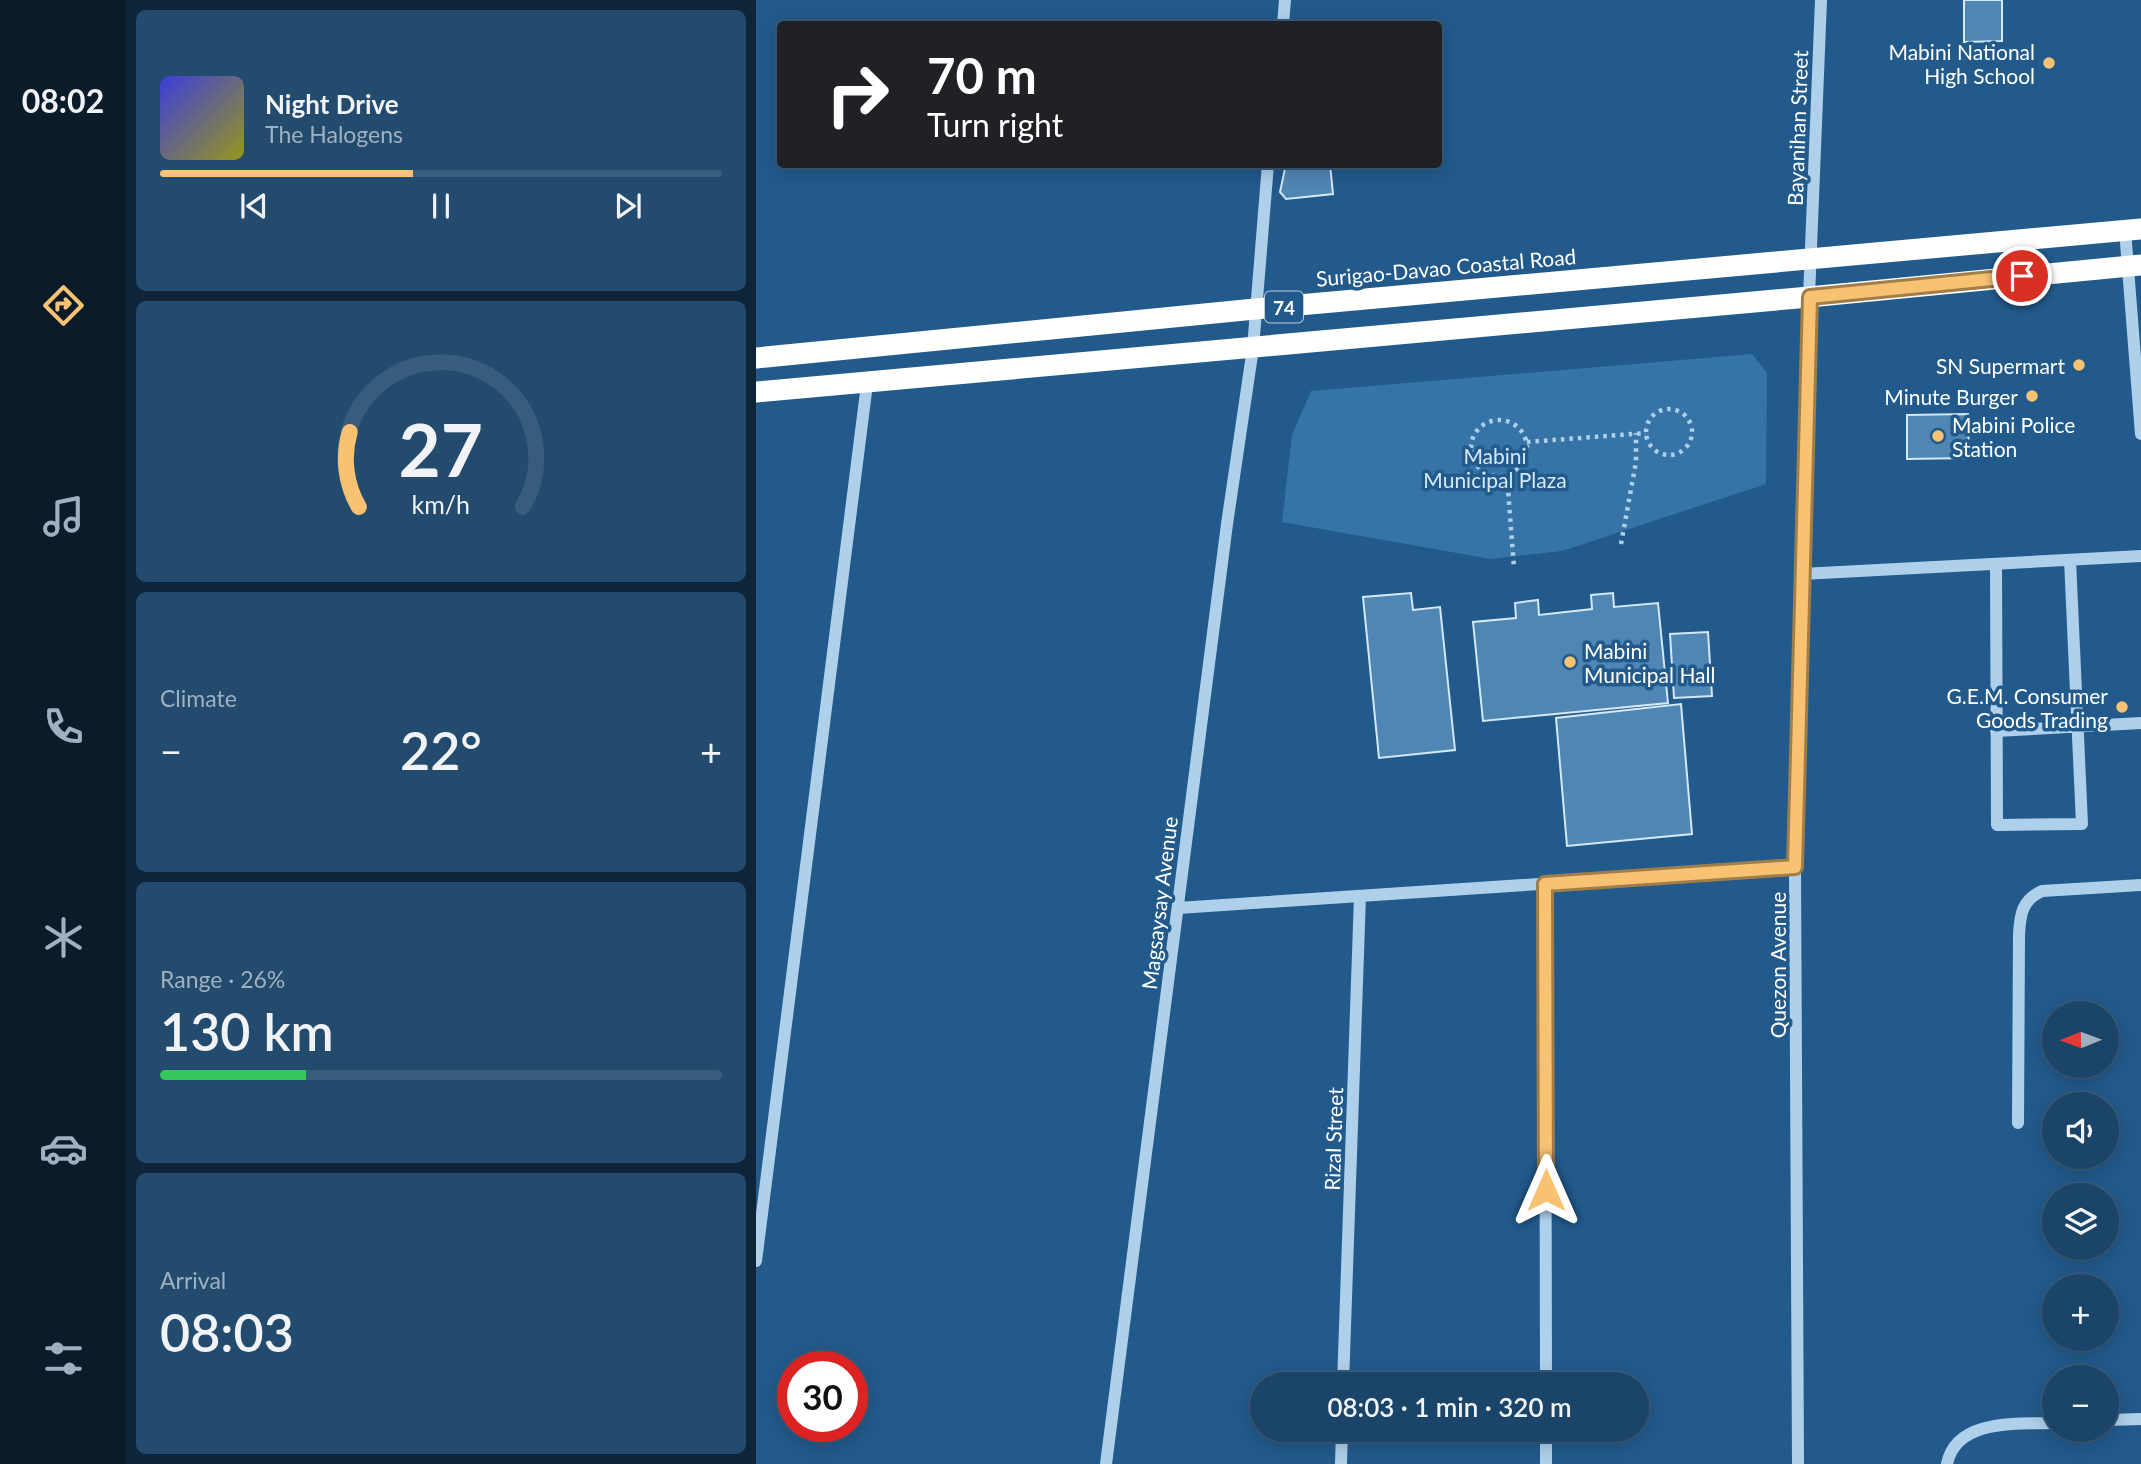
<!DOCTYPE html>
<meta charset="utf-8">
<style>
:root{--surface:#1a4468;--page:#234b6e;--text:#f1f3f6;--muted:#9fb0c0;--line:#385c7c;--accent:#f7c271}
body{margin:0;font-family:Lato,sans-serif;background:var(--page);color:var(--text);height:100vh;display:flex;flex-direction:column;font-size:26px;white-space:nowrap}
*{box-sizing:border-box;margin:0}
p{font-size:23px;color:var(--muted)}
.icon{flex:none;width:38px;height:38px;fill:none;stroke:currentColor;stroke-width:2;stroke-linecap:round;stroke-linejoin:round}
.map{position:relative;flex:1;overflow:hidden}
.sheet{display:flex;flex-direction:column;gap:10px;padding:10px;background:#0e2539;width:630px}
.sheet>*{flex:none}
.hud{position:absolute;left:21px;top:21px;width:665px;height:147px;border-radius:7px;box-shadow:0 4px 18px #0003,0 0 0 2px var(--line);background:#202124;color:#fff;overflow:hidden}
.needle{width:46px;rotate:269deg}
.fabs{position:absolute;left:1286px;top:1001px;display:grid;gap:14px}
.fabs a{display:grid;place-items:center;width:77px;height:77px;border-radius:50%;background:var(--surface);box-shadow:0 4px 18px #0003,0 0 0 2px var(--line);font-size:35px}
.speed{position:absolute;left:21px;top:1351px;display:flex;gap:14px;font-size:35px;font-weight:700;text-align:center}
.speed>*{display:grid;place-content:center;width:91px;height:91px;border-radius:50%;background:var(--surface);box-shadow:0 4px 18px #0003,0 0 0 2px var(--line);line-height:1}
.speed .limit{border:10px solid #d22;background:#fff;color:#111}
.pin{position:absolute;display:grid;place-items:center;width:60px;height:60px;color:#fff;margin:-30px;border:4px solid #fff;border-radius:50%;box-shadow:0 2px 7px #0007}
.me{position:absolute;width:77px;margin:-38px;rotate:0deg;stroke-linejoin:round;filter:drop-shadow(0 0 5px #0008)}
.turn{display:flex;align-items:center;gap:24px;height:147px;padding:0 35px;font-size:32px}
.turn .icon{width:91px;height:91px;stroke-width:2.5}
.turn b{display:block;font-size:49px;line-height:60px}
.big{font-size:52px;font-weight:600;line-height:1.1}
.sheet .card{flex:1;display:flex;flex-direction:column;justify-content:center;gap:10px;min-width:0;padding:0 24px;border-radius:10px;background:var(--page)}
.sheet .dial{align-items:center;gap:0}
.dial svg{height:182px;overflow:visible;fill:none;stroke:var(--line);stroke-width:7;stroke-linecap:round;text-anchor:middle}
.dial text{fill:var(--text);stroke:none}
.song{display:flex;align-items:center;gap:21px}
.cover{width:84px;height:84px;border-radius:10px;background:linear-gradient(135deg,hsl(240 70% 55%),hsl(60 70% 35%))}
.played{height:7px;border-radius:4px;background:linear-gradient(90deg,var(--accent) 45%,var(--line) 45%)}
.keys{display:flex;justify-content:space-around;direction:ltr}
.heat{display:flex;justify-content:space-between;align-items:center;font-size:38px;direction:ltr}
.charge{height:10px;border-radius:5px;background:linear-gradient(90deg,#34c759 26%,var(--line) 0)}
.trip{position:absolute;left:494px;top:1372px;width:399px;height:70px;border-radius:35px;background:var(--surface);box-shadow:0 4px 18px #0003,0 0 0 2px var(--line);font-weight:600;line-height:70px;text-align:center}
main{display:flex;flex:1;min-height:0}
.menu{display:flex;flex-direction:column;width:126px;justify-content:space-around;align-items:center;background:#0a1b2a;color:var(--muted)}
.menu .icon{width:49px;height:49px}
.menu .active{color:var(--accent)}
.menu b{font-size:32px;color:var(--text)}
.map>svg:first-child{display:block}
.green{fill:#3674a8}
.building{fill:#4f86b4;stroke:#d4e8f8;stroke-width:2}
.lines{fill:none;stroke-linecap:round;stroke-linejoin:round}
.path{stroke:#afd0eb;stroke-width:4.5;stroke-dasharray:3.5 5;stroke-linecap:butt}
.minor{stroke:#afd0eb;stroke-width:12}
.highway{stroke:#fff;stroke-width:21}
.route-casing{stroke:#a17e49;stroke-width:18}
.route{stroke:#f7c271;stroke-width:12}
.poi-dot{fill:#f7c271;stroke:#225a8b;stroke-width:2.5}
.labels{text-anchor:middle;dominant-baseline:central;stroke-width:7;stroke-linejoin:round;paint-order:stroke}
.shield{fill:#225a8b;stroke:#bdcedc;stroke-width:2}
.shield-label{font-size:19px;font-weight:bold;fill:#fff}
.poi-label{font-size:21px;fill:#fff;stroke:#225a8b;text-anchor:end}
.street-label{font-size:21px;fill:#fff;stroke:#225a8b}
.park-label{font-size:21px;fill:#d4e8f8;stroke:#225a8b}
</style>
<main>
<nav class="menu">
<b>08:02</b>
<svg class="icon active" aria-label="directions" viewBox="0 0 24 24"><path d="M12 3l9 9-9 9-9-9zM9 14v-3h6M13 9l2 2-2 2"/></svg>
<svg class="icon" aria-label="music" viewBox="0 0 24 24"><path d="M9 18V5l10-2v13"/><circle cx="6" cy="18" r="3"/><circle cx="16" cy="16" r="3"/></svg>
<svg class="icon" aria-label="phone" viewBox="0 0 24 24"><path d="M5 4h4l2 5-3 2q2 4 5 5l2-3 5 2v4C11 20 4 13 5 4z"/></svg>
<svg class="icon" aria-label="climate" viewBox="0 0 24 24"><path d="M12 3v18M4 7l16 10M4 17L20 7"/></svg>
<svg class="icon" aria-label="car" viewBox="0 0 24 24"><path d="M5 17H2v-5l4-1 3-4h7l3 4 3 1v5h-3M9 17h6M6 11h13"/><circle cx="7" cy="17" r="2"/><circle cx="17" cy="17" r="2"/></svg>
<svg class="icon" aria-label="filters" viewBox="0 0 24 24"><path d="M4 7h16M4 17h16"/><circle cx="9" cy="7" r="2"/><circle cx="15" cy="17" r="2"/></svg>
</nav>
<section class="sheet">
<div class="card">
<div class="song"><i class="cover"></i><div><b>Night Drive</b><p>The Halogens</p></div></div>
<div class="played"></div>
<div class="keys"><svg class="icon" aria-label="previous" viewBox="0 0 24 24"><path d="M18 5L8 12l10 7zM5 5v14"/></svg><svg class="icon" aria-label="pause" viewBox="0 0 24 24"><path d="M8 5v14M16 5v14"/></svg><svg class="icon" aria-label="next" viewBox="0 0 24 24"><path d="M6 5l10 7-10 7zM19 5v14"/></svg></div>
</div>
<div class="card dial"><svg viewBox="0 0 100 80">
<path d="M14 69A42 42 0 1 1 86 69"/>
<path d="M14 69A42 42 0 0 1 10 36" stroke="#f7c271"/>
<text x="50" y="56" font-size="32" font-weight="700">27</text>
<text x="50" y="72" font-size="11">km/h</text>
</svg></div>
<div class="card"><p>Climate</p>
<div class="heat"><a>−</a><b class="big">22°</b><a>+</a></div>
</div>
<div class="card"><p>Range · 26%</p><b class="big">130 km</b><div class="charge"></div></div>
<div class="card"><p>Arrival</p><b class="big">08:03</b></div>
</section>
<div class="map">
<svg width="1385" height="1464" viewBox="0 0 1385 1464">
<rect width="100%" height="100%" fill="#225a8b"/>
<path class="green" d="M996,354L1011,373L1010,484L806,551L735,559L526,522L536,435L555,391Z"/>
<path class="building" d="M1208,0H1246V41L1208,42Z
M530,164H574L577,194L530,199L524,192Z
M1212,414L1213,458L1151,459V415Z
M655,593L657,610L684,607L699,750L623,758L607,597Z
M857,593L858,607L902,603L912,703L727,721L717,622L760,618L759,603L782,600L783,615L836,609L835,595Z
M952,632L956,696L918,698L914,634Z
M925,704L936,834L811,846L800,718Z"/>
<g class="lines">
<path class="path" d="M890 432a23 23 0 1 1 46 0a23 23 0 1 1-46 0Z
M715 448a28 28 0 1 1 56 0a28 28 0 1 1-56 0Z
M771,442L890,433
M751,476L758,568
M865,544L880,462V433"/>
<path class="minor" d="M527,24L529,0
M1369,230L1385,434
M1240,564L1241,825L1326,824L1314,560
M1046,574L1385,556
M1240,731L1385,723
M789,884L790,1384
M422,908L1039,867
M1262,1123L1263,935C1264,914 1266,900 1286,891L1385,885
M0,1261L111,384
M587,1384L604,896
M1351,1420L1385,1419
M790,1430V1464
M350,1464L471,524L497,348L512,164
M585,1464L586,1430
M1042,1464L1039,867L1053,297L1065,0
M1191,1464C1200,1418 1263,1424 1298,1423"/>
<path class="highway" d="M0,358L499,309L1385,229
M0,392L1053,297L1385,265"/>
</g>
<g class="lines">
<g class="route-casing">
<path id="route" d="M790,1190L789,884L1039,867L1054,297L1266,276"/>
</g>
<use href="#route" class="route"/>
</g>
<g class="poi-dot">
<circle cx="1293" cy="63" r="7"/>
<circle cx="1323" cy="365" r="7"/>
<circle cx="1276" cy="396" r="7"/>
<circle cx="1182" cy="436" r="7"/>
<circle cx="814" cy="662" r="7"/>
<circle cx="1366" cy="707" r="7"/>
</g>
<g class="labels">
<rect class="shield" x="509" y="291.5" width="38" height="31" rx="5"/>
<g class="shield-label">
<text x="528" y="307">74</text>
</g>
<g class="poi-label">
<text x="1279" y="51">Mabini National<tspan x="1279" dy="24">High School</tspan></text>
<text x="1309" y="365">SN Supermart</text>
<text x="1262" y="396">Minute Burger</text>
<text x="1196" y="424" text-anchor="start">Mabini Police<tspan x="1196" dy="24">Station</tspan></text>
<text x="828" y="650" text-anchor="start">Mabini<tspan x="828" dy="24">Municipal Hall</tspan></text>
<text x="1352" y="695">G.E.M. Consumer<tspan x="1352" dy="24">Goods Trading</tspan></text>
</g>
<g class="street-label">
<text transform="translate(1041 128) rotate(-88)">Bayanihan Street</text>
<text transform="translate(690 267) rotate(-5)">Surigao-Davao Coastal Road</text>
<text transform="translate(403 903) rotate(-83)">Magsaysay Avenue</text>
<text transform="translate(1021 965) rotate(-90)">Quezon Avenue</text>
<text transform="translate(577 1139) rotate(-88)">Rizal Street</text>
</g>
<g class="park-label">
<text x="739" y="455">Mabini<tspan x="739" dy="24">Municipal Plaza</tspan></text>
</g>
</g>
</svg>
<div class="fabs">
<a><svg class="needle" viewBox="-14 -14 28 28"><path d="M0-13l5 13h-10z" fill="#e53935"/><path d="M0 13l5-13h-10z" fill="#9fb0c0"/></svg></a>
<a><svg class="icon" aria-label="sound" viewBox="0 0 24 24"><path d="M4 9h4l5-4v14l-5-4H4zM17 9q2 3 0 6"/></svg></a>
<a><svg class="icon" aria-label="layers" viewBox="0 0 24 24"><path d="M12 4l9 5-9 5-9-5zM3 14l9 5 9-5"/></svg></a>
<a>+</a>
<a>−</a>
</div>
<div class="speed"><div class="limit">30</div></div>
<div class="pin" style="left:1266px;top:276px;background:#d93025"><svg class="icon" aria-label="arrive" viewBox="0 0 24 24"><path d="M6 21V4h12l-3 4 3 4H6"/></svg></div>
<svg class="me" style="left:790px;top:1190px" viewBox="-20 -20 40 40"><path d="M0-17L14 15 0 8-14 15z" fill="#f7c271" stroke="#fff" stroke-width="4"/></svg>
<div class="trip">08:03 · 1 min · 320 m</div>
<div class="hud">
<div class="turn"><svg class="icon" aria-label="right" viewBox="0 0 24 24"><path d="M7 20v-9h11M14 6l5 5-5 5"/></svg><div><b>70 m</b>Turn right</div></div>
</div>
</div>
</main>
